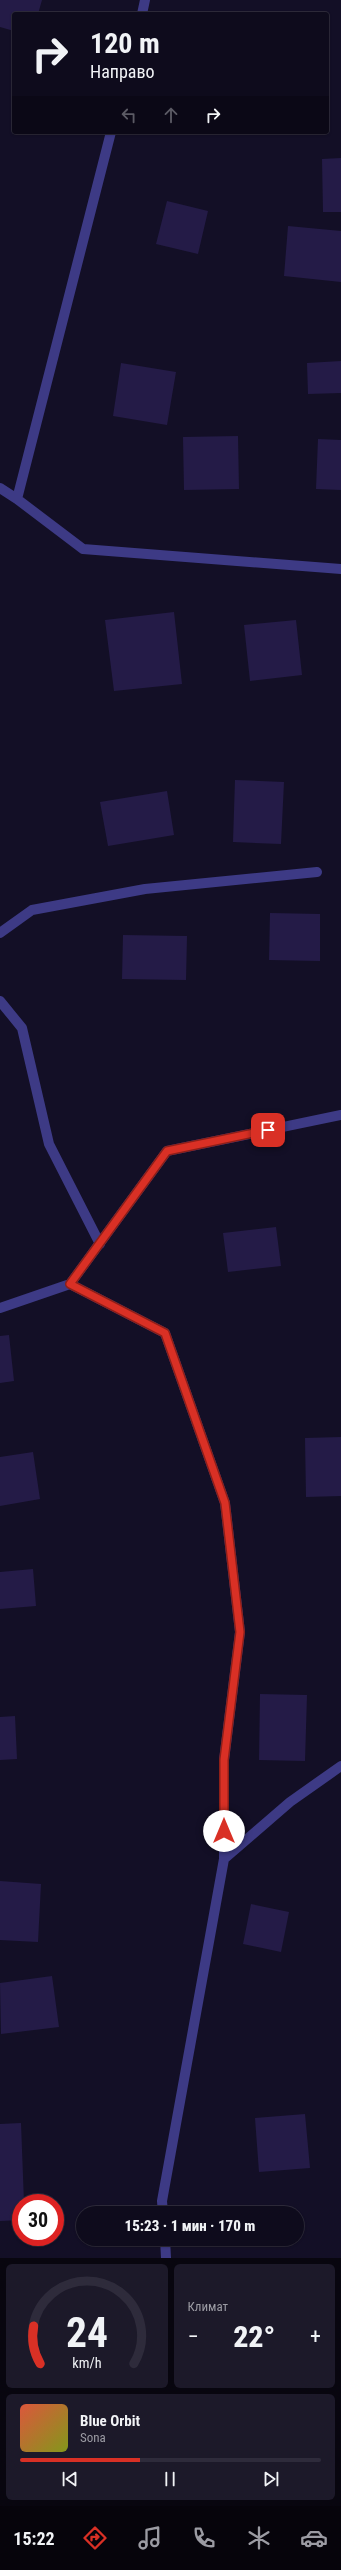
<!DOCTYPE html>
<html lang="ru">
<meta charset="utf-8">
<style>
:root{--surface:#0e0b1c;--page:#1c1929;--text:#f1f3f6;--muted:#9b9ba3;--line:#2e2b3b;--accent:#d93025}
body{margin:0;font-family:"Roboto Condensed",sans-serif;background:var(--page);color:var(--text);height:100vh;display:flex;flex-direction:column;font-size:15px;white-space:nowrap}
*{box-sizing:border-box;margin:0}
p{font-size:13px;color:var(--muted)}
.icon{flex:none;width:22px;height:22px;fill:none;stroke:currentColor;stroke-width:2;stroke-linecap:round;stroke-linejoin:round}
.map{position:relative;height:2258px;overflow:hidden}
.sheet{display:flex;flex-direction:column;gap:6px;padding:6px;background:#08060f;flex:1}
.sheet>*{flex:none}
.banner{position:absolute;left:12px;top:12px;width:317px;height:122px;border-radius:4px;box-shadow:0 1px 3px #0004,0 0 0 1px var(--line);background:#0e0b1c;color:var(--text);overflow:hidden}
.speed{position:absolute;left:12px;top:2194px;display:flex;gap:8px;font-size:20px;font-weight:700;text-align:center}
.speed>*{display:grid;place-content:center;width:52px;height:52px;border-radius:50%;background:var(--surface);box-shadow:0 1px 3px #0004,0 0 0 1px var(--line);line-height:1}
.speed .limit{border:6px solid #d22;background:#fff;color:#111}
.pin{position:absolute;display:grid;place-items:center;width:34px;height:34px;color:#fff;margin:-17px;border-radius:8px;box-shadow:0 2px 6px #0006}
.me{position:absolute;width:44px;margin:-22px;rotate:0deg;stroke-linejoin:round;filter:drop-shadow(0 0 3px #0008)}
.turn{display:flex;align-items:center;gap:14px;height:84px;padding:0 12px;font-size:18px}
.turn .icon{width:52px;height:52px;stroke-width:2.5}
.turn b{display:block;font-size:28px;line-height:34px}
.lanes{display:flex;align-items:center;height:38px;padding:0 12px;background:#0003;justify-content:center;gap:20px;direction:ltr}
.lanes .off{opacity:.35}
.big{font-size:30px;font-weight:800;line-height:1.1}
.sheet .tile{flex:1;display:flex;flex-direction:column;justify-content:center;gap:6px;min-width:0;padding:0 14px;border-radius:6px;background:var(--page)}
.sheet .dial{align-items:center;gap:0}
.dial svg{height:104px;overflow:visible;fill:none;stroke:var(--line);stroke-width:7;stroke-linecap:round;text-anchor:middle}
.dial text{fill:var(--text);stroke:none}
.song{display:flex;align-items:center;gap:12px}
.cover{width:48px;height:48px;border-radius:6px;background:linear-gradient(135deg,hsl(10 70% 55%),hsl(70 70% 35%))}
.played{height:4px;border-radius:2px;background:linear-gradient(90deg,var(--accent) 40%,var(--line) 40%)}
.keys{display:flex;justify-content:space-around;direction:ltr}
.heat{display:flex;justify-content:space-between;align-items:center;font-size:22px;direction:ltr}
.sheet .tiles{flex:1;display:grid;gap:6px;grid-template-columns:1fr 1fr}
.tile:last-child{grid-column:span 2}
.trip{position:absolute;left:76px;top:2206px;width:228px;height:40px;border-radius:20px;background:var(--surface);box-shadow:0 1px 3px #0004,0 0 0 1px var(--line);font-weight:800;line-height:40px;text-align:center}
.tab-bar{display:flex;height:64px;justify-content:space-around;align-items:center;background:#06040b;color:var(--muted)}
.tab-bar .icon{width:28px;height:28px}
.tab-bar .selected{color:var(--accent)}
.tab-bar b{font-size:18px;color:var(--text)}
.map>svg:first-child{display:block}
.building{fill:#241b47}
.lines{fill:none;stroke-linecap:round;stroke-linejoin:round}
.minor{stroke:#3d3a85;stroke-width:10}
.route-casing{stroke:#8d1f18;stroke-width:10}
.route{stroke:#d93025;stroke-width:7}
</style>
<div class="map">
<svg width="341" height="2258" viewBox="0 0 341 2258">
<rect width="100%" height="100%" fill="#130f26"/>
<path class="building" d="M0,0H42L38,14H14V31L0,27Z
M341,158V212H323L322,159Z
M167,201L208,211L198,254L156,244Z
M288,226L341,231V282L284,276Z
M341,361V393L308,394L307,363Z
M121,363L176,372L167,425L113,416Z
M238,436L239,489L184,490L183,437Z
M318,439L341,440V490L316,489Z
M174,612L182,684L114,691L105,620Z
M296,620L302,675L250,681L244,625Z
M235,780L284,782L281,844L233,842Z
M167,791L174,835L108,846L100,802Z
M270,913L320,914V961L269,960Z
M123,935L187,936L186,980L122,979Z
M276,1227L281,1266L228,1272L223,1233Z
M9,1335L14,1381L0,1383V1336Z
M341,1437V1496L306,1497L305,1438Z
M33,1452L40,1499L0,1506V1457Z
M33,1569L36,1606L0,1609V1572Z
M260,1694L307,1695L305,1761L259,1760Z
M15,1716L17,1759L0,1760V1717Z
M0,1881L41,1884L38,1942L0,1940Z
M251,1904L289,1912L281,1952L243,1944Z
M52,1976L59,2027L1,2034L0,1983Z
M305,2114L310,2168L259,2172L255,2118Z
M21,2123L24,2203H21V2220L0,2221V2124Z"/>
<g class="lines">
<path class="minor" d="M142,14L145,0
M0,488L17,499L111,132
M17,499L83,549L341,569
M0,933L32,910L145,889L317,872
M0,1001L22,1028L49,1144L100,1244
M70,1284L167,1151L341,1115
M0,1308L70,1284L165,1333L225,1503L240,1632L224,1760V1859L162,2201L163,2213
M224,1859L290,1802L341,1766
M165,2239L166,2258"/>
</g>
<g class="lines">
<g class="route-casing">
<path id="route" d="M224,1831V1760L240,1632L225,1503L165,1333L70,1284L167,1151L268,1130"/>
</g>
<use href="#route" class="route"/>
</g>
</svg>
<div class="speed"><div class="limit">30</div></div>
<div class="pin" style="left:268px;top:1130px;background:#d93025"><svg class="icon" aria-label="arrive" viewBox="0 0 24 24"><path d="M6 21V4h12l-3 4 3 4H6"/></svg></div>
<svg class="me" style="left:224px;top:1831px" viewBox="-20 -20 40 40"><circle r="19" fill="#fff"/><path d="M0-13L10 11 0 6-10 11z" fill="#d93025"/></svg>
<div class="trip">15:23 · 1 мин · 170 m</div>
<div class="banner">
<div class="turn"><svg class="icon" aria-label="right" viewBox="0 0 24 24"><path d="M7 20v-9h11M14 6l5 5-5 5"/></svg><div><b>120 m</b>Направо</div></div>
<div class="lanes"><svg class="icon off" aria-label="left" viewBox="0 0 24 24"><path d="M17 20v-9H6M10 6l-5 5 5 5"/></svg><svg class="icon off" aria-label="ahead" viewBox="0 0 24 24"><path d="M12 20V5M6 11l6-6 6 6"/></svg><svg class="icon" aria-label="right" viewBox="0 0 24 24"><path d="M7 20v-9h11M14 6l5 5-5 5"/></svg></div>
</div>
</div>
<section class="sheet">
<div class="tiles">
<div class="tile dial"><svg viewBox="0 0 100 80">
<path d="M14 69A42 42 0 1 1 86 69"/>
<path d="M14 69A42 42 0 0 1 9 40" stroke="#d93025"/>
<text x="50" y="56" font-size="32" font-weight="700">24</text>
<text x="50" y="72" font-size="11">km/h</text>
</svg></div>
<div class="tile"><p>Климат</p>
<div class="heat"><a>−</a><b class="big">22°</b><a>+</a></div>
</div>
<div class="tile">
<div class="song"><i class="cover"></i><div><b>Blue Orbit</b><p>Sona</p></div></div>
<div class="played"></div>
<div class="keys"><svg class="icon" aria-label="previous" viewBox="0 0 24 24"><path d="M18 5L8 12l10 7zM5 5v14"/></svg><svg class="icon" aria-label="pause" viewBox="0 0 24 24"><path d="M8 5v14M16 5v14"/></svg><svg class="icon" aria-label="next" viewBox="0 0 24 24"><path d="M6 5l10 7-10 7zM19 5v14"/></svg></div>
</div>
</div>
</section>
<nav class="tab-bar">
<b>15:22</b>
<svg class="icon selected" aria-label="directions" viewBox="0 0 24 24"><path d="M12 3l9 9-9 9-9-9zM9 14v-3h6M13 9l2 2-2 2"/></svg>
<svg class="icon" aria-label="music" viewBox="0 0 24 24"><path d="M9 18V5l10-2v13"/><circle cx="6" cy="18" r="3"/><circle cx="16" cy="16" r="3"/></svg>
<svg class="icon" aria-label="phone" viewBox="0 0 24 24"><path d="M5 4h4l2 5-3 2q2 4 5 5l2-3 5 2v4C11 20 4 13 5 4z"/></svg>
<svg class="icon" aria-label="climate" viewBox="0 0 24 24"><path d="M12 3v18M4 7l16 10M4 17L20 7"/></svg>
<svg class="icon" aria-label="car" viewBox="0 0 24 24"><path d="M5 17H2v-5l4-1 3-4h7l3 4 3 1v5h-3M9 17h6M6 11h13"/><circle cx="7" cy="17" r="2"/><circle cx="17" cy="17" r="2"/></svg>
</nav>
